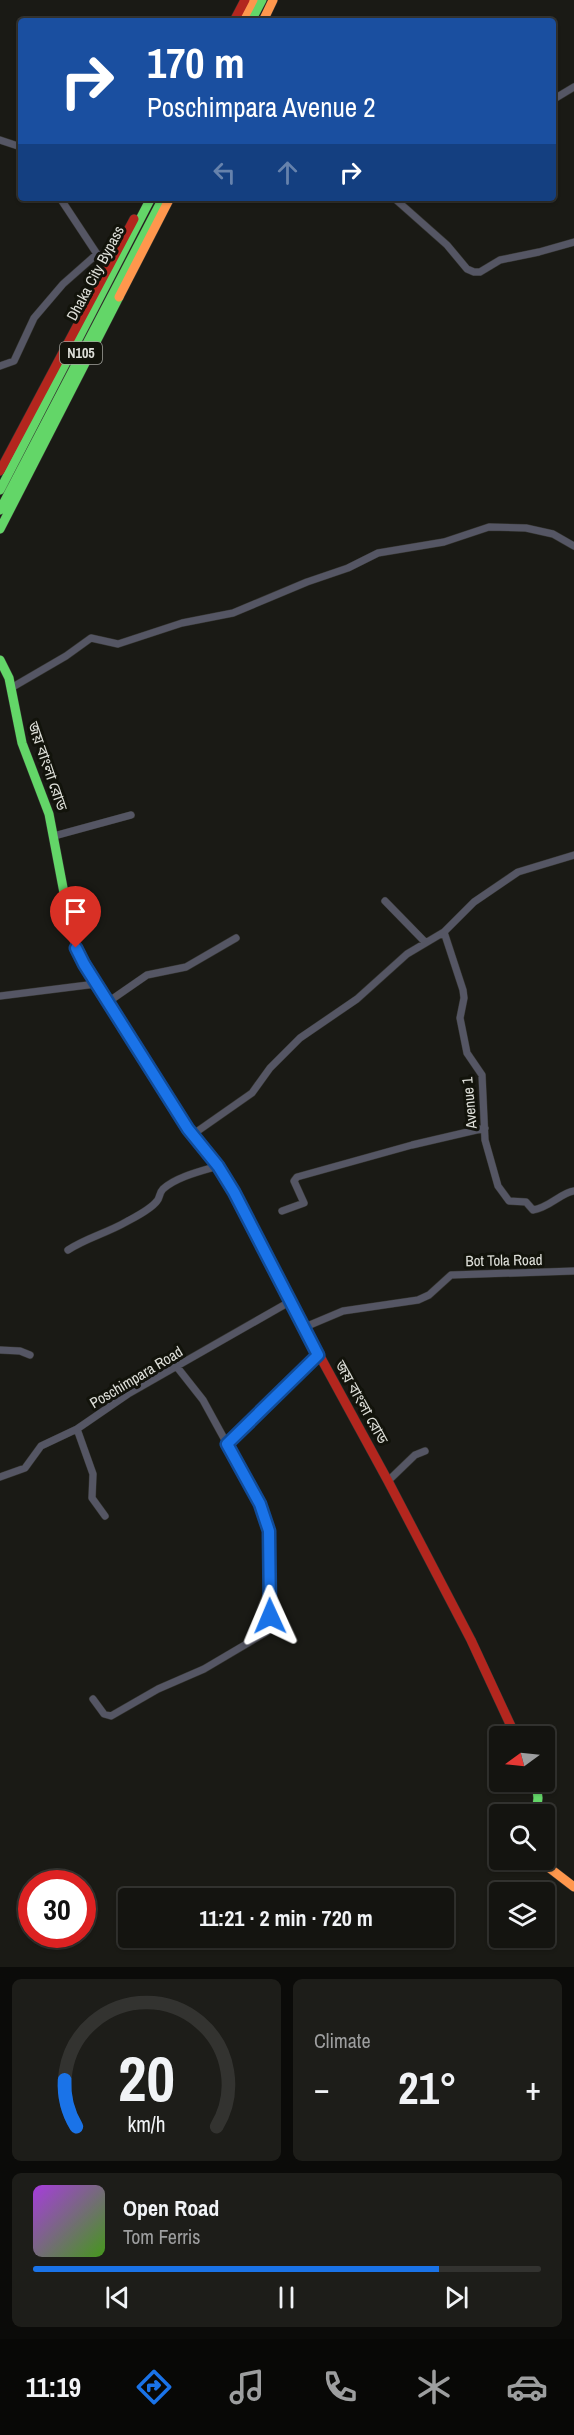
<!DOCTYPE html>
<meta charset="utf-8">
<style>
:root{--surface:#141410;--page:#1d1d19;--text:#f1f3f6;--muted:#9d9e9f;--line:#333330;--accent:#1a73e8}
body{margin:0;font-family:"Archivo Narrow","Noto Sans Bengali",sans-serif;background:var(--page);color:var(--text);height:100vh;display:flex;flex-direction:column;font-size:22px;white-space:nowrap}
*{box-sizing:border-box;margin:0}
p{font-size:20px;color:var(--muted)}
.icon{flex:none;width:33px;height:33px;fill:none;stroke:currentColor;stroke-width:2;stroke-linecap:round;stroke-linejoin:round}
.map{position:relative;height:1967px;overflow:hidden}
.side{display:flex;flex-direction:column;gap:12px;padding:12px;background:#0b0b09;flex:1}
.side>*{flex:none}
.top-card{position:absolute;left:18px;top:18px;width:538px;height:183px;border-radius:6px;box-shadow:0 2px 4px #0004,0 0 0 2px var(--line);background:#1a4fa0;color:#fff;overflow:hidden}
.needle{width:39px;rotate:255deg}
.fabs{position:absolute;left:489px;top:1726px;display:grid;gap:12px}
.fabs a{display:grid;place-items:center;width:66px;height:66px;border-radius:6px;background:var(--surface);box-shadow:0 2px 4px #0004,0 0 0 2px var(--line);font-size:30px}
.speed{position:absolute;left:18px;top:1870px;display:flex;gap:12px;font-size:30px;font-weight:700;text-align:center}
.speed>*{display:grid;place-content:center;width:78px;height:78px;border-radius:50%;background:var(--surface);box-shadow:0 2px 4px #0004,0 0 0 2px var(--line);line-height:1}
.speed .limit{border:9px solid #d22;background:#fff;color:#111}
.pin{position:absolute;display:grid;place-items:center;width:51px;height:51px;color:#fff;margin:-62px -26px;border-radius:50% 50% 50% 0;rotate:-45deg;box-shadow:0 0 6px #0007}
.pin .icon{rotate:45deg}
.me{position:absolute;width:66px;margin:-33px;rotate:359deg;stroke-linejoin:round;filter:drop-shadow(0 0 4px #0008)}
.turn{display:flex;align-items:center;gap:21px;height:126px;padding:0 30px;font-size:27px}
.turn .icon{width:78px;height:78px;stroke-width:2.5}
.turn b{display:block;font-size:42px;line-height:51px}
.lanes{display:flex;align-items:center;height:57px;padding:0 30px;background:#0003;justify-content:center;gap:30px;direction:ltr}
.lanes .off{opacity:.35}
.big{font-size:45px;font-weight:700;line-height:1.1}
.side .widget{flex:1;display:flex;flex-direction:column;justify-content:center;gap:9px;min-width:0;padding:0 21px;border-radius:9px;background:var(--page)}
.side .dial{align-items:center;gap:0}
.dial svg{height:156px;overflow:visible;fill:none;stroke:var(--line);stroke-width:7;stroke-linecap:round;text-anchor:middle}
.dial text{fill:var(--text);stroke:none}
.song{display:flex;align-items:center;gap:18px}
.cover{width:72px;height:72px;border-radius:9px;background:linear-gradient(135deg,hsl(280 70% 55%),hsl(100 70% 35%))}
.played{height:6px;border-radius:3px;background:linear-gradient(90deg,var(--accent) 80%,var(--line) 80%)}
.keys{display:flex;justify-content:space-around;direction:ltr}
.heat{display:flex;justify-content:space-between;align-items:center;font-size:33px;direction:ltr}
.side .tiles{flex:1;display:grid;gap:12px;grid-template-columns:1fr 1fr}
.widget:last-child{grid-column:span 2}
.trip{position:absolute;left:118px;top:1888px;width:336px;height:60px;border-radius:6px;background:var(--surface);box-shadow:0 2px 4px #0004,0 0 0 2px var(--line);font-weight:700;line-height:60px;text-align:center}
.dock{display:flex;height:96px;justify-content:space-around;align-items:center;background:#080806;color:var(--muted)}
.dock .icon{width:42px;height:42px}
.dock .active{color:var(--accent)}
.dock b{font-size:27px;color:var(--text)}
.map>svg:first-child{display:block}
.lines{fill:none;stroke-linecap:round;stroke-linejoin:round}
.street-casing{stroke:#353531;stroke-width:8}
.fast-casing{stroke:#353531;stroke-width:10}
.slow-casing{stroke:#353531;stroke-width:10}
.jam-casing{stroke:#353531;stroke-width:10}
.street{stroke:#555664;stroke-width:7}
.fast{stroke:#63d668;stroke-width:9}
.slow{stroke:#ff974d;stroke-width:9}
.jam{stroke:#b3261e;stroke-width:9}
.route-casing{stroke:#114b97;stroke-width:15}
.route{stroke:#1a73e8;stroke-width:10}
.labels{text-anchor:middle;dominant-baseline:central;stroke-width:6;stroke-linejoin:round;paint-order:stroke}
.shield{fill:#12130b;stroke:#a2a29c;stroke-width:1.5}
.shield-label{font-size:14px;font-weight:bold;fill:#dfe0da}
.street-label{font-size:15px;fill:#dfe0da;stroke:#12130b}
</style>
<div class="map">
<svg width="574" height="1967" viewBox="0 0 574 1967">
<rect width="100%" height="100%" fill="#1a1a15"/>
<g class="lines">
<g class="street-casing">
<path id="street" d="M554,99L574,87
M0,140L21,147
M60,198L97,254
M394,198L447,245L467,269L474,272H480L500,260L539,252L574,242
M0,366L14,361L34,318L63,284L97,254L113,258
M11,688L66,656L91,638L118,644L182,623L233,613L307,582L348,568L378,553L444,542L489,527L526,528L553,534L574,546
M54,836L131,815
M385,901L425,942
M444,932L463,990L464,998L460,1018L467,1053L482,1075L485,1140L498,1186L509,1201L526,1202L533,1210C549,1208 562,1192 574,1191
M0,996L96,984
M108,1002L147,975L186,967L236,938
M192,1135L252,1093L270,1068L300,1038L357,999L407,954L444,932L474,902L518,872L574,855
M282,1211L304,1203L294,1181L297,1177L412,1145L485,1128
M68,1250C86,1238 107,1233 126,1222C135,1217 150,1210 157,1201C160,1198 159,1193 163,1189C176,1177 201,1171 218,1166
M305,1327L343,1311L418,1300L429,1295L451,1275L574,1271
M0,1350L20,1351L30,1355
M77,1429L93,1474L92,1498L105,1516
M227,1444L318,1355
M0,1477L25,1468L41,1446L77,1429L128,1394L291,1301
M388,1481L415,1455L425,1451
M93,1699L104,1714L111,1716L158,1689L204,1669L270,1630L269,1531L260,1504L203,1400L177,1367"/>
</g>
<g class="fast-casing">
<path id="fast" d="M251,21L262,0
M0,490L151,198
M0,510L163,198
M0,529L119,297
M0,660L9,678L22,743L49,814L72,935
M191,1132C239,1190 269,1260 304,1327
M536,1782L538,1798L536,1815"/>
</g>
<g class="slow-casing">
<path id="slow" d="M242,21L253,0
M263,21L273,0
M119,297L170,198
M539,1860L574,1887"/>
</g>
<g class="jam-casing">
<path id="jam" d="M234,21L245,0
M0,471L134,219
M72,935L80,955L191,1132
M304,1327L388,1481L471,1640L516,1737"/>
</g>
<use href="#street" class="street"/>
<use href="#fast" class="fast"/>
<use href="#slow" class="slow"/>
<use href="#jam" class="jam"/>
</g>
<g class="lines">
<g class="route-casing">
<path id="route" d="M76,948L84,964L188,1129L218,1166L234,1192L318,1355L227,1444L260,1504L269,1531L270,1616"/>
</g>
<use href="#route" class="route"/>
</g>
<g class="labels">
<rect class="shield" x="60" y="342" width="42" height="22" rx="4.5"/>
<g class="shield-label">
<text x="81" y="353">N105</text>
</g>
<g class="street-label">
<text transform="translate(95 273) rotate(-62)">Dhaka City Bypass</text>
<text transform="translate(48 766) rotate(71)">জয় বাংলা রোড</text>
<text transform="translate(469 1103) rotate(-95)">Avenue 1</text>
<text transform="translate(504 1260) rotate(-1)">Bot Tola Road</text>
<text transform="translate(136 1377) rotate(-31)">Poschimpara Road</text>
<text transform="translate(362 1402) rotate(61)">জয় বাংলা রোড</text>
</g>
</g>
</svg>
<div class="fabs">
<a><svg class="needle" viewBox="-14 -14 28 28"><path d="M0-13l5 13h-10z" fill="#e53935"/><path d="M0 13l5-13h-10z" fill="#9d9e9f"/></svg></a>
<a><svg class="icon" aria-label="search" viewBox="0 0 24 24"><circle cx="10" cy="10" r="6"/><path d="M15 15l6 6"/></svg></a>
<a><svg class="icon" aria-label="layers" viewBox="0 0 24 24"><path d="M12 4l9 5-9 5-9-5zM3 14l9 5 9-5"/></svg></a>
</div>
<div class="speed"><div class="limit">30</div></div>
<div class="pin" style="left:76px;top:948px;background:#d93025"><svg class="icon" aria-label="arrive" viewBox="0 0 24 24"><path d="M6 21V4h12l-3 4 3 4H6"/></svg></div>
<svg class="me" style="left:270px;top:1616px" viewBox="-20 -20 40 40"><path d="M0-17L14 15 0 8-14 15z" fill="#1a73e8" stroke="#fff" stroke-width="4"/></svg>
<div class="trip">11:21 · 2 min · 720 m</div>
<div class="top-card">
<div class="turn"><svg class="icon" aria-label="right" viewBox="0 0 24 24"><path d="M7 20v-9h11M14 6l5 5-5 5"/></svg><div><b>170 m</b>Poschimpara Avenue 2</div></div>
<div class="lanes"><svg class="icon off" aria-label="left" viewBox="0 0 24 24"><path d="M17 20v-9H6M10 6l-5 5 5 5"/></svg><svg class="icon off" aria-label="ahead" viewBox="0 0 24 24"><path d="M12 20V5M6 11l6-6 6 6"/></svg><svg class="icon" aria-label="right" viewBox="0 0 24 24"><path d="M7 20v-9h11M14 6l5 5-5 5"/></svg></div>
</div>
</div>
<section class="side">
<div class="tiles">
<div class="widget dial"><svg viewBox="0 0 100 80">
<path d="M14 69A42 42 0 1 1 86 69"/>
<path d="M14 69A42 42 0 0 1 8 45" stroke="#1a73e8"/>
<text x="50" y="56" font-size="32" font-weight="700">20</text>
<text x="50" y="72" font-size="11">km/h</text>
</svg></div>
<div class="widget"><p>Climate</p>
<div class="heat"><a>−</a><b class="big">21°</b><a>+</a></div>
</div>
<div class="widget">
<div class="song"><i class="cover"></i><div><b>Open Road</b><p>Tom Ferris</p></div></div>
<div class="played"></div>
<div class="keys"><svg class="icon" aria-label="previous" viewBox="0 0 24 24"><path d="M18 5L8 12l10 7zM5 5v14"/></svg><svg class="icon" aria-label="pause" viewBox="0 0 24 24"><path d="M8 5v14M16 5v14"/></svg><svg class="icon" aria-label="next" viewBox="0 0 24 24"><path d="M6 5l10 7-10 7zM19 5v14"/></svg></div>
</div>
</div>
</section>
<nav class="dock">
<b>11:19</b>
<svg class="icon active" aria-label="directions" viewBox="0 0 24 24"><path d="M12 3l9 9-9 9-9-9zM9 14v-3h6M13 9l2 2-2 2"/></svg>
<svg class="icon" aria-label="music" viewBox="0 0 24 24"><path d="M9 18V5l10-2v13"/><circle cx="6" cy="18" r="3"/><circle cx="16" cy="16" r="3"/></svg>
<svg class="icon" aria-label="phone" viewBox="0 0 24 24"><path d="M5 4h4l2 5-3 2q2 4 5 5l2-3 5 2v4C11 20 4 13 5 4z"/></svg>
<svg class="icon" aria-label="climate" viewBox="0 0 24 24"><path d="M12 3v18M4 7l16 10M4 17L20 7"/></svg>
<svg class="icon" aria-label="car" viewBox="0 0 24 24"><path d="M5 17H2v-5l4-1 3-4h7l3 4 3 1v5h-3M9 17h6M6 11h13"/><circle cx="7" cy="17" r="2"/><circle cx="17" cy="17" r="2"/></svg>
</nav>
